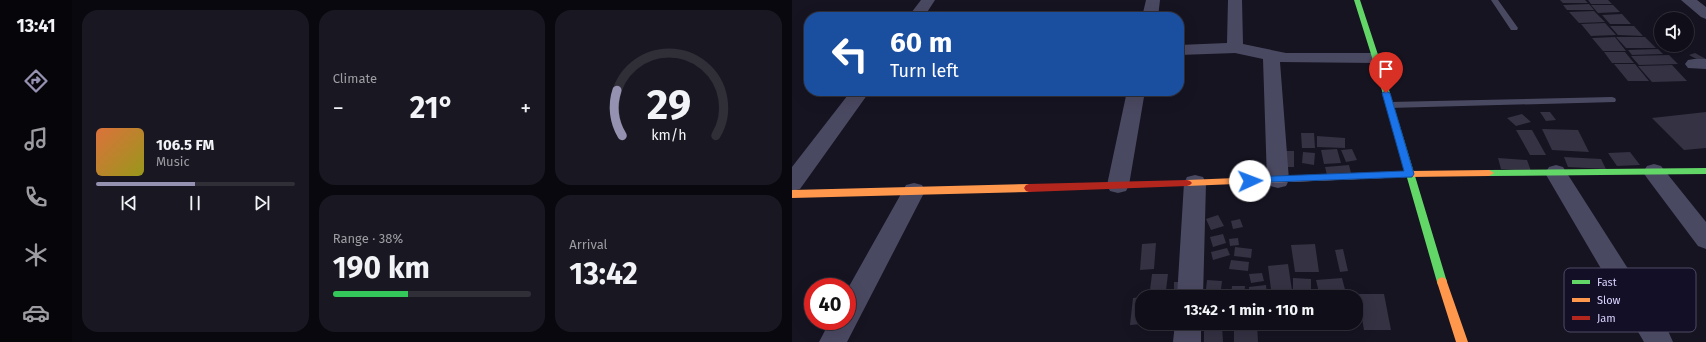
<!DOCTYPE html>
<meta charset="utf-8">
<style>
:root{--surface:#100f19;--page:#191822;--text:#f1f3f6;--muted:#9c9ca2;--line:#302f38;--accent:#9591b1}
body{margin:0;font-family:"Fira Sans",sans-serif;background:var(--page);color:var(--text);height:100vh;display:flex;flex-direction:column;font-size:15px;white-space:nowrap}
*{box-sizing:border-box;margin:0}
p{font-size:13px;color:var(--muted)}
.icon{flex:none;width:22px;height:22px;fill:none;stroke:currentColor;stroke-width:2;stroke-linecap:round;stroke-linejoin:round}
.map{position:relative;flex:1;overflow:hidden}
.side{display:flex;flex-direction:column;gap:10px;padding:10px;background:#09080e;width:720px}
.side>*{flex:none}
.banner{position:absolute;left:12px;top:12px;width:380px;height:84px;border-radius:16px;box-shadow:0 4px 16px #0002,0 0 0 1px var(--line);background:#1a4fa0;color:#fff;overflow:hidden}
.fabs{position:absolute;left:862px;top:12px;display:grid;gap:8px}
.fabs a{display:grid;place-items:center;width:40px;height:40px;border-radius:50%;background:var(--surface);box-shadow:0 4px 16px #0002,0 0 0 1px var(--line);font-size:20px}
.speed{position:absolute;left:12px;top:278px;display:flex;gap:8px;font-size:20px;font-weight:700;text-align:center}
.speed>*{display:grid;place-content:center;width:52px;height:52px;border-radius:50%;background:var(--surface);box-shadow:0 4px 16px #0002,0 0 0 1px var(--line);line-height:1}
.speed .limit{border:6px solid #d22;background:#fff;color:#111}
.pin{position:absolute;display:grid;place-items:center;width:34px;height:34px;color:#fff;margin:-41px -17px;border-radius:50% 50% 50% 0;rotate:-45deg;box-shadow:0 0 4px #0007}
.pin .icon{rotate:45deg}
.me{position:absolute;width:44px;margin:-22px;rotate:88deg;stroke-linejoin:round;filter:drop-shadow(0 0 3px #0008)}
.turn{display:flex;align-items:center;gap:14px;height:84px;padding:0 20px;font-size:18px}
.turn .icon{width:52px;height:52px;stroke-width:2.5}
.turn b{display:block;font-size:28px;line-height:34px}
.big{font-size:30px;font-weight:700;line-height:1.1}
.side .widget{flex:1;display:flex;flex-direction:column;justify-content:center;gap:6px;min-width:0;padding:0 14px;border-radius:16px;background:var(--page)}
.side .dial{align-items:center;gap:0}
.dial svg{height:104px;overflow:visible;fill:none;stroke:var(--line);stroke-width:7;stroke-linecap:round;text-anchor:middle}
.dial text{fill:var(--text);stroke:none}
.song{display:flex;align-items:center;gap:12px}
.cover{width:48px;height:48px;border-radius:6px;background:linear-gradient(135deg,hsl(20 70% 55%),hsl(60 70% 35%))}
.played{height:4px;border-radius:2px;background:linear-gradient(90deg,var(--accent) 50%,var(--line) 50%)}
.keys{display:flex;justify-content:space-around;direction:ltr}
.heat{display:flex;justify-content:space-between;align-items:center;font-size:22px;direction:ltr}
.charge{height:6px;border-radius:3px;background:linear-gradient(90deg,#34c759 38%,var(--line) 0)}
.side .tiles{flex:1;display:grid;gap:10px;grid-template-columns:repeat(3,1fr)}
.widget:first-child{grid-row:span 2}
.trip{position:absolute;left:343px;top:290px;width:228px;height:40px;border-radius:16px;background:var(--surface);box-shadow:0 4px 16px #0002,0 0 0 1px var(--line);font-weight:700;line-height:40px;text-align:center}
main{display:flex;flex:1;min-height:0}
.tab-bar{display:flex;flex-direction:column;width:72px;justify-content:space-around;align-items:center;background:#06060a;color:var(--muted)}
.tab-bar .icon{width:28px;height:28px}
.tab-bar .selected{color:var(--accent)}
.tab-bar b{font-size:18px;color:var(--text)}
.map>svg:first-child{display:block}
.building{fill:#343243}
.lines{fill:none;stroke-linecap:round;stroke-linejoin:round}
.lane{fill:#4a4962;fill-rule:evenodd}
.street{fill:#4a4962;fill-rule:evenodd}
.fast{fill:#63d668;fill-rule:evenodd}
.slow{fill:#ff974d;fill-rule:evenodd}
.jam{fill:#b3261e;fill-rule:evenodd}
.route{fill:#1a73e8;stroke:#114b97}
.key{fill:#130f26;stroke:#4e4a67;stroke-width:1}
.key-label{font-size:11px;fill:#d9d4ff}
</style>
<main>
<nav class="tab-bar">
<b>13:41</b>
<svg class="icon selected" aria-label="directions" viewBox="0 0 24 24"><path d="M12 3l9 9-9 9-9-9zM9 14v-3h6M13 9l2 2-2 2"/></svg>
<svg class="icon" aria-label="music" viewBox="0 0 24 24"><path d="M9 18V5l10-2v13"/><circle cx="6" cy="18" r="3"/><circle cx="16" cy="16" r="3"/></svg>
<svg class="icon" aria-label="phone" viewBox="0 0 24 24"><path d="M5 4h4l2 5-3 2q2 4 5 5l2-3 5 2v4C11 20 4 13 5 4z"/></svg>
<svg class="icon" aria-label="climate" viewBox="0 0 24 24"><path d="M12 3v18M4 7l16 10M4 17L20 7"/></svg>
<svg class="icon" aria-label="car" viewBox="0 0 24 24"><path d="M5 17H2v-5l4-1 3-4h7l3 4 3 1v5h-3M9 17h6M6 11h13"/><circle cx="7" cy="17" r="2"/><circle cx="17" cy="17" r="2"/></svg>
</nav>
<section class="side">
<div class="tiles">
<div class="widget">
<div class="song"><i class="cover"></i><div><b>106.5 FM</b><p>Music</p></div></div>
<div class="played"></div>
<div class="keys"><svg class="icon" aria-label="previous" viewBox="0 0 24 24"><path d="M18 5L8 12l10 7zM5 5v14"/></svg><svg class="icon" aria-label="pause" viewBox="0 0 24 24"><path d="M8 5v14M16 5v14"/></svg><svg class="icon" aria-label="next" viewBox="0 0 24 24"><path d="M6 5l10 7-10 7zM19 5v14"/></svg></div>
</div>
<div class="widget"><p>Climate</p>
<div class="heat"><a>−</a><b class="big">21°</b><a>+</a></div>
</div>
<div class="widget dial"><svg viewBox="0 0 100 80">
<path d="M14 69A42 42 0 1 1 86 69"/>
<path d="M14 69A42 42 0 0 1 10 34" stroke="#9591b1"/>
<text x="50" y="56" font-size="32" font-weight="700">29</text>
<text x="50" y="72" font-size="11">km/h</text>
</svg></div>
<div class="widget"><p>Range · 38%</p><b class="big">190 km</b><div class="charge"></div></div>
<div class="widget"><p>Arrival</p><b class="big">13:42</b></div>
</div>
</section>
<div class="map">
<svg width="914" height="342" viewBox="0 0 914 342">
<rect width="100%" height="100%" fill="#161421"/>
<path class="building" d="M768,0H793L796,3H771Z
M796,0H816L820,4H799Z
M797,4L802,10H775L771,5Z
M799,5H821L828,12L806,13Z
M802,11L813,22L787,23L777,12Z
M830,14L839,24H818L810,15Z
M813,23L824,35L799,36L789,24Z
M818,26H842L851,36L826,35Z
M823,37L834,51H811L800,38Z
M824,37H853L864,48H834Z
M866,49L871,54L840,55L836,50Z
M812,52H833L842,63H820Z
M903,53L914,59L908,61L897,55Z
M877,55L886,64L847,65L839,56Z
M822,64H843L857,81H836Z
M880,65L895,81L860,82L846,66Z
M748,112H758L764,120L754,121Z
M914,112V148L892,150L860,118Z
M730,114L739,122L724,126L715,118Z
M750,129L786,130L797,152L760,150Z
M724,130H740L754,155H738Z
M509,133H522L523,148H510Z
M525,136L553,138V148L525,147Z
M545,149L549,163L532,164L529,150Z
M560,149L565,160L554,162L549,150Z
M491,151H502V167H491Z
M511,152L523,153L522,165L510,163Z
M838,152L848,165L825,166L816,153Z
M772,157L809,159L814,169L776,167Z
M706,158L735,160L739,171L709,169Z
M557,165L559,173L535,175L533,167Z
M426,215L432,226L419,230L414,219Z
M448,219L451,227L441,229L439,221Z
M431,234L434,243L421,247L418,237Z
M446,238L447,245L438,246L437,239Z
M364,243L362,269L348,270L350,244Z
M523,244L527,272H503L499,245Z
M443,247L460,249L459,258L442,256Z
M435,248L438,255L421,260L419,252Z
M551,249L556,271L548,272L543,250Z
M439,260L457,262L456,271L437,269Z
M496,264L501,297H480L476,266Z
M470,273L472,281L459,283L457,274Z
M360,274H376L374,290H358Z
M501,278L519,279V292L501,291Z
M550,278L555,297H528L524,280Z
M415,280L430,281L428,297H413Z
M382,282H391L392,296L382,297Z
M474,285L475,297H457V287Z
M440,286H453L452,297H439Z
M566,294H592L599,330H572Z
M350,297V324L338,325L341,298Z
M465,324L466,342H442V326Z
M430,326L431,342H412V327Z"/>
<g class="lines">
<path class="lane" d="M699,0H706L726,28L725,30H719Z
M820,97L823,98L824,100L823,102L597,108L593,105L597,102Z"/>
<path class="street" d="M129,0H143L132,17H116Z
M354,0H368L366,17H350Z
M436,0H450L451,44L494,53H584L590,54L592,58L590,62L584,63L488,62L497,180L494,186L486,188L478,186L475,180L471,59L443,53L387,55V45L435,43Z
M889,0H905L914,7V19L909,17Z
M902,59H914V69L896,68L893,64L896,60Z
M59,91H78L8,189L0,191V167Z
M335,91H353L337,185L334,191L326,193L318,191L315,185Z
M862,164L869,166L914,222V249L906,246L855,178L851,172L855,166Z
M764,165L771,167L877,333L881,342H852L753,173L757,167Z
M403,175L411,177L414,183L411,297H385L392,183L395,177Z
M122,183L130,185L133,191L55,342H27L38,321H55V290L114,185Z
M383,323H409V342H381Z"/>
<path class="fast" d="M562,0H568L591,70L655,282L654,285L650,287L646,285L645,282L584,70Z
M914,168V174L697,176L692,173L697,170Z"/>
<path class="slow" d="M697,170L702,173L697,176L617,177L395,186L392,185L390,183L392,181L395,180L617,171Z
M237,184L240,185L242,188L240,191L237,192L0,198V190Z
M650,277L654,279L655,282L676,342H664L645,282L646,279Z"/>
<path class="jam" d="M395,180L398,181L400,183L398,185L395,186L237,192L234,191L232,188L234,185L237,184Z"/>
</g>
<path class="route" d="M594,91L598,93L622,174L620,177L455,183L454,181L458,177L612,171L590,93Z"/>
<rect x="772" y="268" width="132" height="64" rx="6" class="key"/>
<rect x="780" y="280" width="18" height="4" fill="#63d668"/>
<rect x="780" y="298" width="18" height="4" fill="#ff974d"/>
<rect x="780" y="316" width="18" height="4" fill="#b3261e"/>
<g class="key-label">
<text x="805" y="286">Fast</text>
<text x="805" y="304">Slow</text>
<text x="805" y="322">Jam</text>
</g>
</svg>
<div class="fabs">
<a><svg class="icon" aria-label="sound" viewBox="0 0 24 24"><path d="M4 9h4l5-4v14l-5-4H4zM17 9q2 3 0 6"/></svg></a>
</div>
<div class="speed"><div class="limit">40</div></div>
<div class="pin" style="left:594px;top:93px;background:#d93025"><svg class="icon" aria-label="arrive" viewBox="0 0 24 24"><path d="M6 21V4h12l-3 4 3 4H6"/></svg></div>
<svg class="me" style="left:458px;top:181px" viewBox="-20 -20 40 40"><circle r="19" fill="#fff"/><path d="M0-13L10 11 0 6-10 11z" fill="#1a73e8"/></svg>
<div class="trip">13:42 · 1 min · 110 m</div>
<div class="banner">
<div class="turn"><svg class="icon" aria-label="left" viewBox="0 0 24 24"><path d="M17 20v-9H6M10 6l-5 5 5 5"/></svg><div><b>60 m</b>Turn left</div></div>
</div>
</div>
</main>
